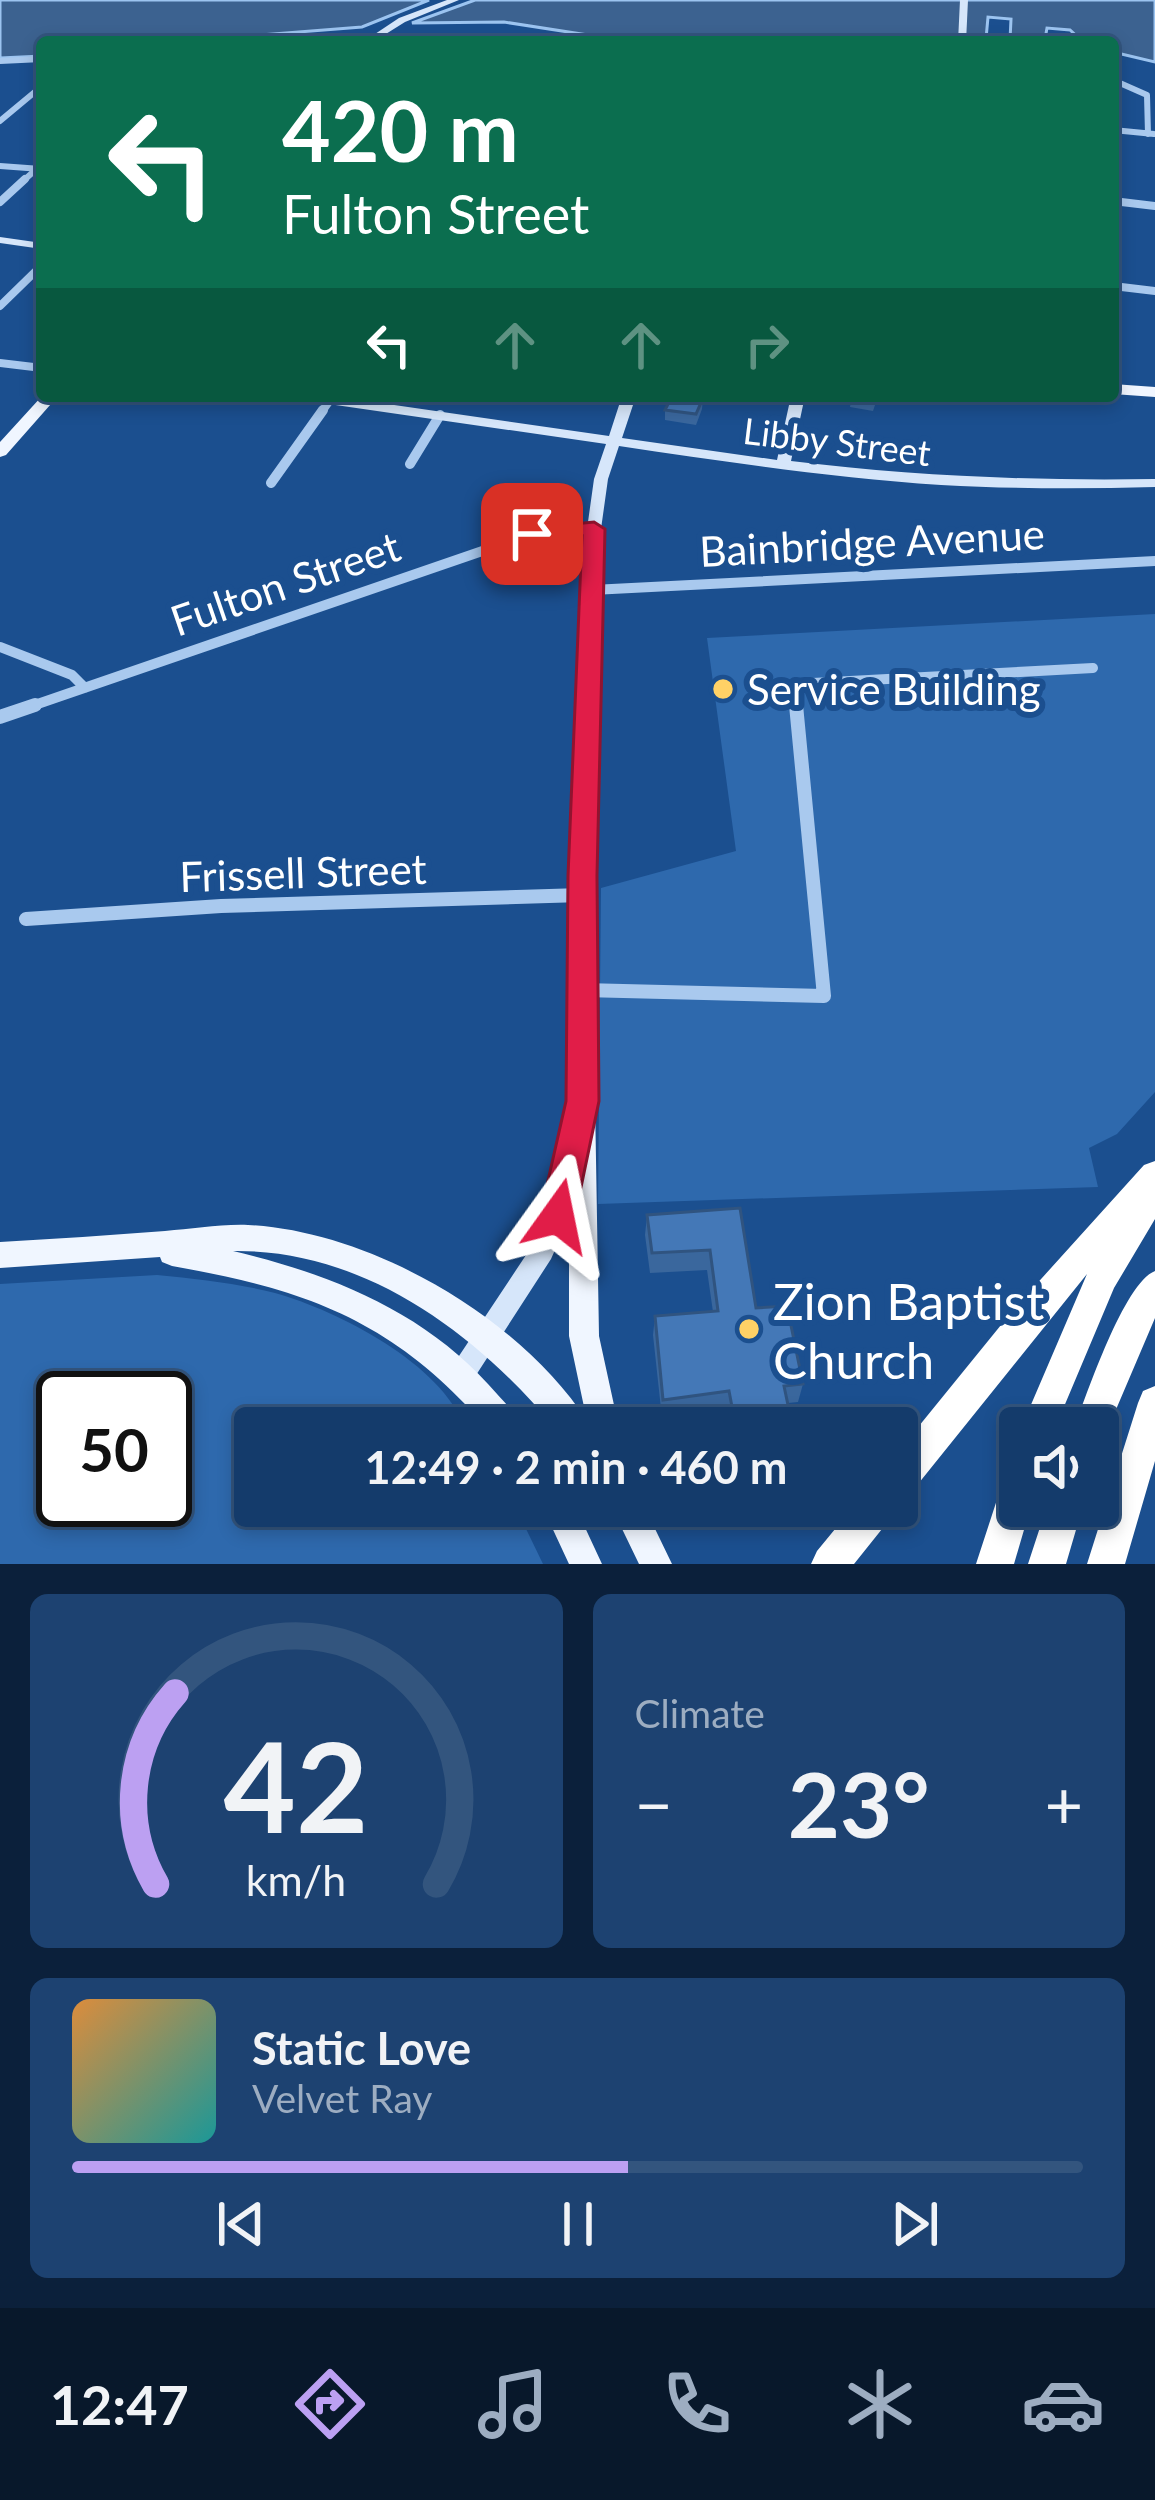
<!DOCTYPE html>
<meta charset="utf-8">
<style>
:root{--surface:#143b6b;--page:#1d4271;--text:#f1f3f6;--muted:#9dadc1;--line:#33557e;--accent:#bca0f2}
body{margin:0;font-family:Lato,sans-serif;background:var(--page);color:var(--text);height:100vh;display:flex;flex-direction:column;font-size:45px;white-space:nowrap}
*{box-sizing:border-box;margin:0}
p{font-size:39px;color:var(--muted)}
.icon{flex:none;width:66px;height:66px;fill:none;stroke:currentColor;stroke-width:2;stroke-linecap:round;stroke-linejoin:round}
.map{position:relative;height:1564px;overflow:hidden}
.drawer{display:flex;flex-direction:column;gap:30px;padding:30px;background:#0b203b;flex:1}
.drawer>*{flex:none}
.guide{position:absolute;left:36px;top:36px;width:1083px;height:366px;border-radius:12px;box-shadow:0 6px 18px #0003,0 0 0 3px var(--line);background:#0b6e4f;color:#fff;overflow:hidden}
.fabs{position:absolute;left:999px;top:1407px;display:grid;gap:24px}
.fabs a{display:grid;place-items:center;width:120px;height:120px;border-radius:12px;background:var(--surface);box-shadow:0 6px 18px #0003,0 0 0 3px var(--line);font-size:60px}
.speed{position:absolute;left:36px;top:1371px;display:flex;gap:24px;font-size:60px;font-weight:700;text-align:center}
.speed>*{display:grid;place-content:center;width:156px;height:156px;border-radius:50%;background:var(--surface);box-shadow:0 6px 18px #0003,0 0 0 3px var(--line);line-height:1}
.speed .limit{border:6px solid #111;border-radius:18px;background:#fff;color:#111}
.pin{position:absolute;display:grid;place-items:center;width:102px;height:102px;color:#fff;margin:-51px;border-radius:24px;box-shadow:0 6px 18px #0006}
.me{position:absolute;width:132px;margin:-66px;rotate:12deg;stroke-linejoin:round;filter:drop-shadow(0 0 9px #0008)}
.turn{display:flex;align-items:center;gap:42px;height:252px;padding:0 48px;font-size:54px}
.turn .icon{width:156px;height:156px;stroke-width:2.5}
.turn b{display:block;font-size:84px;line-height:102px}
.lanes{display:flex;align-items:center;height:114px;padding:0 48px;background:#0003;justify-content:center;gap:60px;direction:ltr}
.lanes .off{opacity:.35}
.big{font-size:90px;font-weight:700;line-height:1.1}
.drawer .tile{flex:1;display:flex;flex-direction:column;justify-content:center;gap:18px;min-width:0;padding:0 42px;border-radius:18px;background:var(--page)}
.drawer .dial{align-items:center;gap:0}
.dial svg{height:312px;overflow:visible;fill:none;stroke:var(--line);stroke-width:7;stroke-linecap:round;text-anchor:middle}
.dial text{fill:var(--text);stroke:none}
.song{display:flex;align-items:center;gap:36px}
.cover{width:144px;height:144px;border-radius:18px;background:linear-gradient(135deg,hsl(30 70% 55%),hsl(180 70% 35%))}
.played{height:12px;border-radius:6px;background:linear-gradient(90deg,var(--accent) 55%,var(--line) 55%)}
.keys{display:flex;justify-content:space-around;direction:ltr}
.heat{display:flex;justify-content:space-between;align-items:center;font-size:66px;direction:ltr}
.drawer .tiles{flex:1;display:grid;gap:30px;grid-template-columns:1fr 1fr}
.tile:last-child{grid-column:span 2}
.trip{position:absolute;left:234px;top:1407px;width:684px;height:120px;border-radius:12px;background:var(--surface);box-shadow:0 6px 18px #0003,0 0 0 3px var(--line);font-weight:700;line-height:120px;text-align:center}
.tab-bar{display:flex;height:192px;justify-content:space-around;align-items:center;background:#08182b;color:var(--muted)}
.tab-bar .icon{width:84px;height:84px}
.tab-bar .active{color:var(--accent)}
.tab-bar b{font-size:54px;color:var(--text)}
.map>svg:first-child{display:block}
.green{fill:#2e69ad;fill-rule:evenodd}
.water{fill:#3c6290;stroke:#9cc4f0;stroke-width:3}
.lines{fill:none;stroke-linecap:round;stroke-linejoin:round}
.street-far3{stroke:#a9c9ee;stroke-width:6}
.street-far2{stroke:#a9c9ee;stroke-width:8}
.street-far1{stroke:#a9c9ee;stroke-width:10}
.street{stroke:#a9c9ee;stroke-width:14}
.secondary{fill:#d6e6fa;fill-rule:evenodd}
.primary{fill:#f0f6ff;fill-rule:evenodd}
.highway{fill:#fff;fill-rule:evenodd}
.wall{fill:#3a679d}
.building{fill:#4478b7;stroke:#305480;stroke-width:3}
.route{fill:#e11d48;stroke:#92132f;stroke-width:3}
.poi-dot{fill:#ffd166;stroke:#1b4f8f;stroke-width:4.5}
.labels{text-anchor:middle;dominant-baseline:central;stroke-width:12;stroke-linejoin:round;paint-order:stroke}
.far-street-label{font-size:36px;fill:#fff;stroke:#1b4f8f}
.street-label{font-size:42px;fill:#fff;stroke:#1b4f8f}
.poi-label{font-size:42px;fill:#fff;stroke:#1b4f8f;text-anchor:start}
.near-poi-label{font-size:51px;fill:#fff;stroke:#1b4f8f;text-anchor:start}
</style>
<div class="map">
<svg width="1155" height="1564" viewBox="0 0 1155 1564">
<rect width="100%" height="100%" fill="#1b4f8f"/>
<path class="green" d="M1155,614V1092L1117,1134L1089,1148L1098,1187L598,1204L601,888L736,851L707,638Z
M157,1275C197,1279 236,1283 275,1293C339,1311 442,1364 465,1428H255V1506H515L543,1564H0V1284ZM63,1398H165V1500H63Z"/>
<path class="water" d="M0,0H429L362,27L172,42H42V56L0,58Z
M475,0H1155V62L1113,52V42H1083L1070,30L1047,28L1045,39L1010,40L1011,19L988,17L986,39L977,42H815L813,37L789,42H633L504,22L412,23Z"/>
<g class="lines">
<path class="street-far3" d="M0,61L42,59
M1113,80L1147,95L1148,134
M0,121L42,86
M1113,130L1154,134
M0,166L41,169
M22,182L42,164"/>
<path class="street-far2" d="M1113,201L1155,206
M0,202L25,179
M1113,286L1155,291
M0,306L42,265
M0,363L42,368
M321,413L331,399"/>
<path class="street-far1" d="M410,464L440,415
M271,483L323,410
M592,590L1155,561
M0,647L72,675L85,688
M26,708L520,538L555,529H594
M796,708L794,684L1093,668"/>
<path class="street" d="M0,717L35,705
M26,919L221,906L582,895
M583,990L824,996L796,705"/>
<path class="secondary" d="M447,0H459L405,22L373,42H363L399,18Z
M960,0H968L966,42H958Z
M0,237L42,243V249L0,243Z
M294,396H332L609,436L622,396H636L622,438L777,460L791,396H805L791,461C912,476 1033,481 1155,479V487C1084,489 1013,489 941,485C833,478 727,462 619,446L608,479L601,529L591,1112L588,1119L580,1122L572,1119L569,1112L587,529L594,479L606,444L301,400Z
M574,1129L582,1132L585,1139L570,1216L551,1259L469,1386L460,1390L451,1386L447,1377L451,1368L534,1243L546,1216L563,1139L566,1132Z"/>
<path class="primary" d="M1113,384L1155,387V397L1113,394Z
M42,396H58L6,455L0,457V442Z
M582,1090L591,1093L595,1101L599,1336L619,1428H555C475,1332 363,1249 233,1251C327,1273 421,1310 488,1384C500,1398 515,1411 522,1428H487C394,1321 308,1290 172,1266L162,1262L160,1257L0,1268V1242C55,1239 110,1235 165,1231C192,1229 220,1224 248,1225C370,1231 520,1317 587,1421L569,1336V1101L573,1093Z
M542,1506H575L602,1564H569Z
M611,1506H644L672,1564H639Z"/>
<path class="highway" d="M1155,1161V1219L1114,1288L1055,1428H1021L1087,1274L910,1494L897,1499V1453L1014,1309L1144,1165Z
M1155,1271V1318L1103,1440L1098,1443V1428H1074C1087,1394 1124,1283 1155,1271Z
M1155,1386V1461L1125,1564H1087L1138,1403L1143,1391Z
M1020,1464V1506H1031L1014,1564H976L1007,1469Z
M854,1506H895L890,1519L854,1564H811L817,1551Z
M1047,1506H1083L1066,1564H1028Z"/>
</g>
<path class="wall" d="M878,396L873,411L850,407L852,397Z
M703,398L702,409L696,425L665,420V410Z
M740,1208L756,1308L803,1384L798,1402L788,1403L792,1424L791,1428H729L726,1409L662,1418L653,1335L655,1316L713,1312L707,1270L650,1273L645,1235L647,1215Z"/>
<path class="building" d="M672,396H686L703,398L696,414L665,410Z
M852,396H876L875,400Z
M740,1208L756,1308L787,1306L803,1384L784,1386L792,1424L736,1428L729,1391L663,1400L655,1316L718,1311L710,1250L652,1253L647,1215Z"/>
<path class="route" d="M594,522L605,529L597,876L599,1101L575,1216L570,1227L558,1232L545,1227L540,1216L566,1101L568,876L582,536L532,541L520,534L532,528Z"/>
<g class="poi-dot">
<circle cx="723" cy="689" r="12"/>
<circle cx="749" cy="1329" r="12"/>
</g>
<g class="labels">
<g class="far-street-label">
<text transform="translate(837 441) rotate(7)">Libby Street</text>
</g>
<g class="street-label">
<text transform="translate(872 542) rotate(-3)">Bainbridge Avenue</text>
<text transform="translate(285 583) rotate(-19)">Fulton Street</text>
<text transform="translate(303 872) rotate(-2)">Frissell Street</text>
</g>
<g class="poi-label">
<text x="747" y="689">Service Building</text>
</g>
<g class="near-poi-label">
<text x="773" y="1300">Zion Baptist<tspan x="773" dy="59">Church</tspan></text>
</g>
</g>
</svg>
<div class="fabs">
<a><svg class="icon" aria-label="sound" viewBox="0 0 24 24"><path d="M4 9h4l5-4v14l-5-4H4zM17 9q2 3 0 6"/></svg></a>
</div>
<div class="speed"><div class="limit">50</div></div>
<div class="pin" style="left:532px;top:534px;background:#d93025"><svg class="icon" aria-label="arrive" viewBox="0 0 24 24"><path d="M6 21V4h12l-3 4 3 4H6"/></svg></div>
<svg class="me" style="left:558px;top:1216px" viewBox="-20 -20 40 40"><path d="M0-17L14 15 0 8-14 15z" fill="#e11d48" stroke="#fff" stroke-width="4"/></svg>
<div class="trip">12:49 · 2 min · 460 m</div>
<div class="guide">
<div class="turn"><svg class="icon" aria-label="left" viewBox="0 0 24 24"><path d="M17 20v-9H6M10 6l-5 5 5 5"/></svg><div><b>420 m</b>Fulton Street</div></div>
<div class="lanes"><svg class="icon" aria-label="left" viewBox="0 0 24 24"><path d="M17 20v-9H6M10 6l-5 5 5 5"/></svg><svg class="icon off" aria-label="ahead" viewBox="0 0 24 24"><path d="M12 20V5M6 11l6-6 6 6"/></svg><svg class="icon off" aria-label="ahead" viewBox="0 0 24 24"><path d="M12 20V5M6 11l6-6 6 6"/></svg><svg class="icon off" aria-label="right" viewBox="0 0 24 24"><path d="M7 20v-9h11M14 6l5 5-5 5"/></svg></div>
</div>
</div>
<section class="drawer">
<div class="tiles">
<div class="tile dial"><svg viewBox="0 0 100 80">
<path d="M14 69A42 42 0 1 1 86 69"/>
<path d="M14 69A42 42 0 0 1 19 20" stroke="#bca0f2"/>
<text x="50" y="56" font-size="32" font-weight="700">42</text>
<text x="50" y="72" font-size="11">km/h</text>
</svg></div>
<div class="tile"><p>Climate</p>
<div class="heat"><a>−</a><b class="big">23°</b><a>+</a></div>
</div>
<div class="tile">
<div class="song"><i class="cover"></i><div><b>Static Love</b><p>Velvet Ray</p></div></div>
<div class="played"></div>
<div class="keys"><svg class="icon" aria-label="previous" viewBox="0 0 24 24"><path d="M18 5L8 12l10 7zM5 5v14"/></svg><svg class="icon" aria-label="pause" viewBox="0 0 24 24"><path d="M8 5v14M16 5v14"/></svg><svg class="icon" aria-label="next" viewBox="0 0 24 24"><path d="M6 5l10 7-10 7zM19 5v14"/></svg></div>
</div>
</div>
</section>
<nav class="tab-bar">
<b>12:47</b>
<svg class="icon active" aria-label="directions" viewBox="0 0 24 24"><path d="M12 3l9 9-9 9-9-9zM9 14v-3h6M13 9l2 2-2 2"/></svg>
<svg class="icon" aria-label="music" viewBox="0 0 24 24"><path d="M9 18V5l10-2v13"/><circle cx="6" cy="18" r="3"/><circle cx="16" cy="16" r="3"/></svg>
<svg class="icon" aria-label="phone" viewBox="0 0 24 24"><path d="M5 4h4l2 5-3 2q2 4 5 5l2-3 5 2v4C11 20 4 13 5 4z"/></svg>
<svg class="icon" aria-label="climate" viewBox="0 0 24 24"><path d="M12 3v18M4 7l16 10M4 17L20 7"/></svg>
<svg class="icon" aria-label="car" viewBox="0 0 24 24"><path d="M5 17H2v-5l4-1 3-4h7l3 4 3 1v5h-3M9 17h6M6 11h13"/><circle cx="7" cy="17" r="2"/><circle cx="17" cy="17" r="2"/></svg>
</nav>
